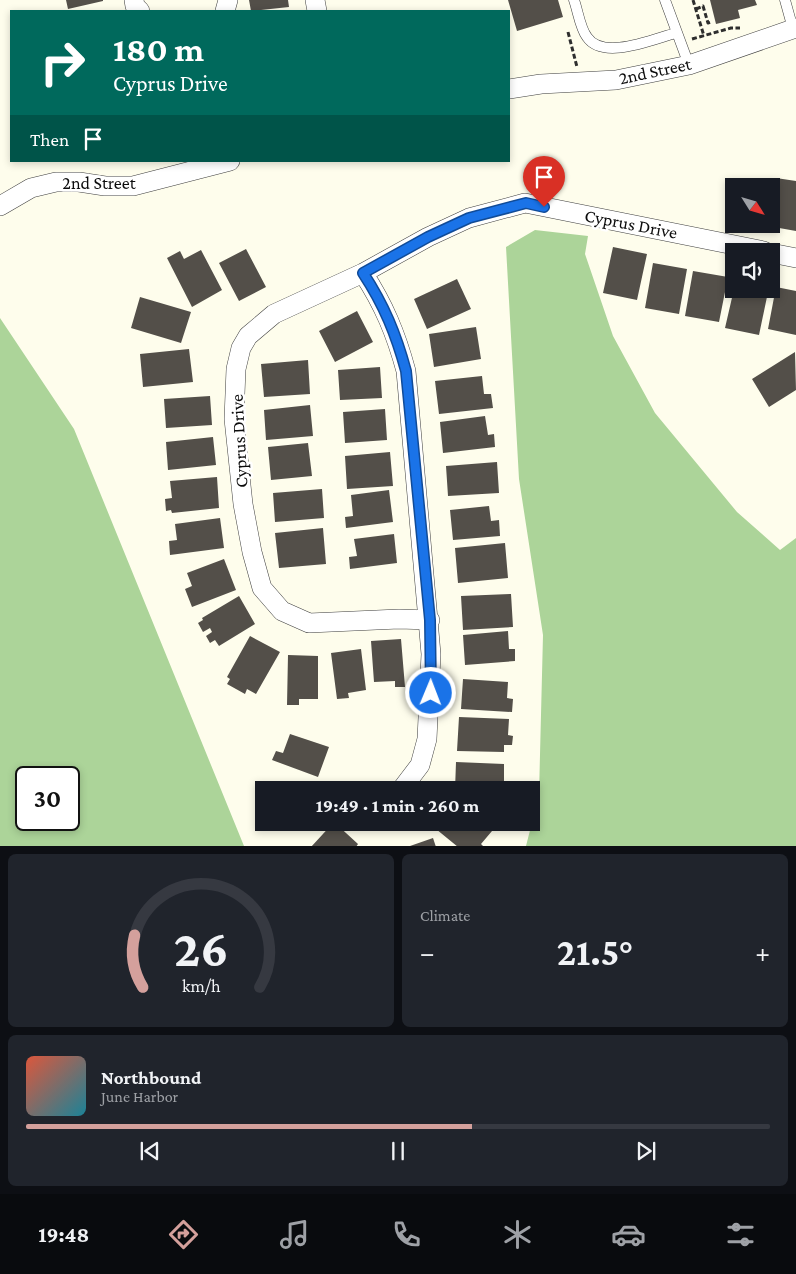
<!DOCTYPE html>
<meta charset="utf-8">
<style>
:root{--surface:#171b24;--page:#20242c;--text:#f1f3f6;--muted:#9ea1a6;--line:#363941;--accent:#d4a09c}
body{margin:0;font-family:"Crimson Pro",serif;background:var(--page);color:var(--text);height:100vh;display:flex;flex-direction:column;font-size:19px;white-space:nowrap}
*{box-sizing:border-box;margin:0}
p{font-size:16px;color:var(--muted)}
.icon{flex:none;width:28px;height:28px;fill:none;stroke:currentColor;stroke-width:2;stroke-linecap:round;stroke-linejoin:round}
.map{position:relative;height:846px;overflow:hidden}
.details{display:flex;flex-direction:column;gap:8px;padding:8px;background:#0d0f14;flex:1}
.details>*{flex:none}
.top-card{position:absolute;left:10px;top:10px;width:500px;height:152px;border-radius:0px;box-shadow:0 2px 8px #0003;background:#00695c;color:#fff;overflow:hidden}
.needle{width:32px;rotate:127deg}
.tools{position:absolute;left:725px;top:178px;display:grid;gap:10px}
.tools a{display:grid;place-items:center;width:55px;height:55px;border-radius:0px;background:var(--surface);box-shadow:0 2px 8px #0003;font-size:25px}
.speed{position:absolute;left:15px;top:766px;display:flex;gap:10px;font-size:25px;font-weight:700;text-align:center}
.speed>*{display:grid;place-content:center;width:65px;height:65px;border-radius:50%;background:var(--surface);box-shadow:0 2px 8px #0003;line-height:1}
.speed .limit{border:2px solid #111;border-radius:8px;background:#fff;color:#111}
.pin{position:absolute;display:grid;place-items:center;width:42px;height:42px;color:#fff;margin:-51px -21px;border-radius:50% 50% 50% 0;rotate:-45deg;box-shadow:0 0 5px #0007}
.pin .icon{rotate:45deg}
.me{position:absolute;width:55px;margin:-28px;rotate:1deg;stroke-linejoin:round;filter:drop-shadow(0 0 4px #0008)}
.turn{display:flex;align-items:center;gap:18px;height:105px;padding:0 20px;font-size:22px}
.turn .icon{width:65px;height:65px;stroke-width:2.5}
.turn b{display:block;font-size:35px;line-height:42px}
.then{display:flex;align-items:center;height:48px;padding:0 20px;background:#0003;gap:10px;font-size:19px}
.big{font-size:38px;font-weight:700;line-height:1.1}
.details .widget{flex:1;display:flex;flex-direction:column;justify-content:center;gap:8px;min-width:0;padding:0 18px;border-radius:8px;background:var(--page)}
.details .dial{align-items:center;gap:0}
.dial svg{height:130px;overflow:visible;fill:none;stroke:var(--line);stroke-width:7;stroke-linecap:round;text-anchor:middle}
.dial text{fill:var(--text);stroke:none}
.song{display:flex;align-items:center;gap:15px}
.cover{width:60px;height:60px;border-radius:8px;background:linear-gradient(135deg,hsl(10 70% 55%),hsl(190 70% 35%))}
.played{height:5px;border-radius:2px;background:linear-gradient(90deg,var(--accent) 60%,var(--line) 60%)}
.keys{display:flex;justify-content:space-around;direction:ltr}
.heat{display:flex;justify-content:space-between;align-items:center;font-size:28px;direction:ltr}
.details .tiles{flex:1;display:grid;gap:8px;grid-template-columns:1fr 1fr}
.widget:last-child{grid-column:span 2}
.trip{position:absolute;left:255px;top:781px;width:285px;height:50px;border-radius:0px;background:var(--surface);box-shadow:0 2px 8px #0003;font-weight:700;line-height:50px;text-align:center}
.menu{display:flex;height:80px;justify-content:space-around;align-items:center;background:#090b0e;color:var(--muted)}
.menu .icon{width:35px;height:35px}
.menu .selected{color:var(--accent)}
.menu b{font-size:22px;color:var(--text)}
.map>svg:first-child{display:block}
.forest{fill:#acd499;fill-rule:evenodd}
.building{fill:#534f49}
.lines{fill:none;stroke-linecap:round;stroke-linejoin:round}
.lane-casing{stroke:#3f3f3f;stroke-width:11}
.street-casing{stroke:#3f3f3f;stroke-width:20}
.path{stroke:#2e2e2e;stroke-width:3;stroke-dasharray:5 2.5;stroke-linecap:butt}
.lane{stroke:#fff;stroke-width:10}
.street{stroke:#fff;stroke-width:19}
.route-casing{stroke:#114b97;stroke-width:12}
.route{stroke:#1a73e8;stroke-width:9}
.labels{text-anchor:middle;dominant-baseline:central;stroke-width:5;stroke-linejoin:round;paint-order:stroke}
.street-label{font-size:18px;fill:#0c0c0c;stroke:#fff}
</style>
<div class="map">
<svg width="796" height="847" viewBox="0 0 796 847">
<rect width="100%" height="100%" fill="#fefdec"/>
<path class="forest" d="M535,230L588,236L585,254L613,336L655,413L737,512L780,550L796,538V846H526L539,795L543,635L519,479L506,247Z
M0,318L74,429L244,846H0ZM26,778H69V820H26Z"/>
<path class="building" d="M66,0H103V1L68,9Z
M249,0H288L289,7L251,11Z
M508,0H558L563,17L517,31Z
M710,0H755L757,5L738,10L740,18L716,24Z
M776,178L796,181V231L768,226L771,224V207Z
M613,247L647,254L637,300L603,293Z
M246,249L266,287L239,301L219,263Z
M201,250L222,290L192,307L167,258L180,251L184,259Z
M653,263L687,269L679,314L645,308Z
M693,271L728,277L719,322L685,316Z
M457,279L471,309L427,329L414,299Z
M776,287L796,291V335L768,329Z
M734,289L768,292L759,335L725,328Z
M140,297L191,312L181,343L131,328Z
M357,311L373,342L335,362L319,331Z
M476,327L481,359L434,367L429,334Z
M189,349L193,382L143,387L140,354Z
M795,352L796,390L769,407L752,379Z
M308,360L310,394L264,397L261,364Z
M380,367L382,398L340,400L338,370Z
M482,376L484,394H491L493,408L439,414L435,381Z
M210,396L212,425L166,428L164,399Z
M310,405L313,436L266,440L264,410Z
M385,409L387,440L345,443L343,412Z
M485,416L488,435L494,434L495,447L443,453L440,422Z
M213,437L216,465L168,470L166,442Z
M308,443L312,476L271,480L268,447Z
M390,452L393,486L347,489L345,456Z
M497,462L499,493L448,496L446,466Z
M217,477L219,508L172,513L171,510L166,511L165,499L172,498L170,481Z
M322,489L324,518L275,522L273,493Z
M389,490L393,522L346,528L345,517L353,516L351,495Z
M489,506L491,521L499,520L500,536L453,540L450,510Z
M220,518L224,548L170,555L169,541L177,540L175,524Z
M323,528L326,564L279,568L275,533Z
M394,534L397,563L350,569L349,557L357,556L354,539Z
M505,543L508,578L458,583L455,548Z
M224,559L236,590L192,607L185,589L192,586L187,573Z
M511,594L513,627L463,630L461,596Z
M239,596L255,624L219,646L215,640L210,643L206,636L212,632L210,628L203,632L198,623L203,620L202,618Z
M508,631L509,649H515V661L465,665L463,635Z
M250,636L280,652L256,694L247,689L245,694L227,684L230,679L227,677Z
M401,639L405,687H395V681L374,682L371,641Z
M361,649L366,690L348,693L349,698L337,699L331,653Z
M288,655L318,656V699H299V705H287Z
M463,679L508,682L507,698L513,699L512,712L461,709Z
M459,717L509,719L508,735L513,736L512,745H504V752L457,751Z
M290,734L329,747L318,777L272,760L276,751L283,753Z
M456,762L504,764V783H509V790H455Z
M280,822H304V823L283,831Z
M334,822L358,844L356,847H311Z
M440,822H481L492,831L481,844L484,847H458L436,829Z
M433,838L436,847H410V846Z"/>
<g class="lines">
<g class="lane-casing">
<path id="lane" d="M574,0C578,11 580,28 587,37C603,61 653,39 676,33
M665,0L689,65
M785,0L793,29"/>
</g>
<g class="street-casing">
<path id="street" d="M134,0L135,6L140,11
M315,0L317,11
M225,11L228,0
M509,89L541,84L616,80L689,65L796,28
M0,206L31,188L56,182H79L105,186H133L230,161
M771,253L796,258
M363,273C384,305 396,334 406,371L431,654L427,739L420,765L401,790
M430,620L399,619L309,623L282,611L262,588L252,552L243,504L234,419L236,369L241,348L248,336L274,314L363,273L428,237L469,218L525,203L764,251"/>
</g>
<path class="path" d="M693,0L704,36
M696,9L703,6L708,23L711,22
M568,32L577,67
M692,39L731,28H740"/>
<use href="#lane" class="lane"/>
<use href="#street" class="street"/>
</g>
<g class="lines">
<g class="route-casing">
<path id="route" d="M431,693L430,620L406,371C396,334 384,305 363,273L428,237L469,218L526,203L544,207"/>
</g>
<use href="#route" class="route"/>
</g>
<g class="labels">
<g class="street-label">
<text transform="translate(655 71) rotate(-12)">2nd Street</text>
<text x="99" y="183">2nd Street</text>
<text transform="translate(631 224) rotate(11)">Cyprus Drive</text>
<text transform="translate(239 441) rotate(-93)">Cyprus Drive</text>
</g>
</g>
</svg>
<div class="tools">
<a><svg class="needle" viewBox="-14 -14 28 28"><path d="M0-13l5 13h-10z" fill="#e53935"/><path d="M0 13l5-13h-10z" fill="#9ea1a6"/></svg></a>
<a><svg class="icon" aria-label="sound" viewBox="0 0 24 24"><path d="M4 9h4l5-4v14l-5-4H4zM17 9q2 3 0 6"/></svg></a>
</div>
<div class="speed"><div class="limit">30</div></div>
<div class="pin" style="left:544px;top:207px;background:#d93025"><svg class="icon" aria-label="arrive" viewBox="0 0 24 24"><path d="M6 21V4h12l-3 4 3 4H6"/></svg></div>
<svg class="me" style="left:431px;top:693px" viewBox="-20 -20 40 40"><circle r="17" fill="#1a73e8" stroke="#fff" stroke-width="3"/><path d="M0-11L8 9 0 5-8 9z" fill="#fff"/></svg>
<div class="trip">19:49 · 1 min · 260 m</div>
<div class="top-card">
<div class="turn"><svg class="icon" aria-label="right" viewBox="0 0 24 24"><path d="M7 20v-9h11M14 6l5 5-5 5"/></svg><div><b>180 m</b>Cyprus Drive</div></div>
<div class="then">Then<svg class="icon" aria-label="arrive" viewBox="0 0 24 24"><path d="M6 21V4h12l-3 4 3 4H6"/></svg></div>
</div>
</div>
<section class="details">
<div class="tiles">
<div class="widget dial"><svg viewBox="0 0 100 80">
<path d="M14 69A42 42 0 1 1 86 69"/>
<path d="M14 69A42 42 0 0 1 9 37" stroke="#d4a09c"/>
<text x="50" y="56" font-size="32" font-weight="700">26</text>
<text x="50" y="72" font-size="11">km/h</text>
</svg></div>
<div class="widget"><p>Climate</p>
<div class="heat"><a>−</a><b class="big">21.5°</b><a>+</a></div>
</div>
<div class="widget">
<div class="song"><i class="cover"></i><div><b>Northbound</b><p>June Harbor</p></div></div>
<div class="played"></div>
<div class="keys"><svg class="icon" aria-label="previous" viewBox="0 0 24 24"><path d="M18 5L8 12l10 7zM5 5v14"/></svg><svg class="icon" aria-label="pause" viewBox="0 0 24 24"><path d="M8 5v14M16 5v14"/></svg><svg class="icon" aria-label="next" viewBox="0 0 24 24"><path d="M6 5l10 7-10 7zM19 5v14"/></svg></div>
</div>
</div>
</section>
<nav class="menu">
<b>19:48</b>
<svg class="icon selected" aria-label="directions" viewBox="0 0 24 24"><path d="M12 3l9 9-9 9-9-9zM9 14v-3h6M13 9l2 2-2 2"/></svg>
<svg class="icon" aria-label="music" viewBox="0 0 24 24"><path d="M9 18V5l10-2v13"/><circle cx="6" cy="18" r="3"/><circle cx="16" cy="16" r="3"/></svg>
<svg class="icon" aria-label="phone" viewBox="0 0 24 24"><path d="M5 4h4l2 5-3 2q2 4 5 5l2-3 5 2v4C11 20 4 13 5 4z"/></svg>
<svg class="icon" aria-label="climate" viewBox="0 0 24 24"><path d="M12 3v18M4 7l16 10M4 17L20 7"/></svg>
<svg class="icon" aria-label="car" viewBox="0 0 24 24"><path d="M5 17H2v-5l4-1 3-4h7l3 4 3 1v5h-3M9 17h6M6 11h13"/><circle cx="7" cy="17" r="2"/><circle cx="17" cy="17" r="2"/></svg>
<svg class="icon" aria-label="filters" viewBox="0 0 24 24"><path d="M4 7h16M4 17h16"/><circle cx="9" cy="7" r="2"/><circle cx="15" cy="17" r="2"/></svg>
</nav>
